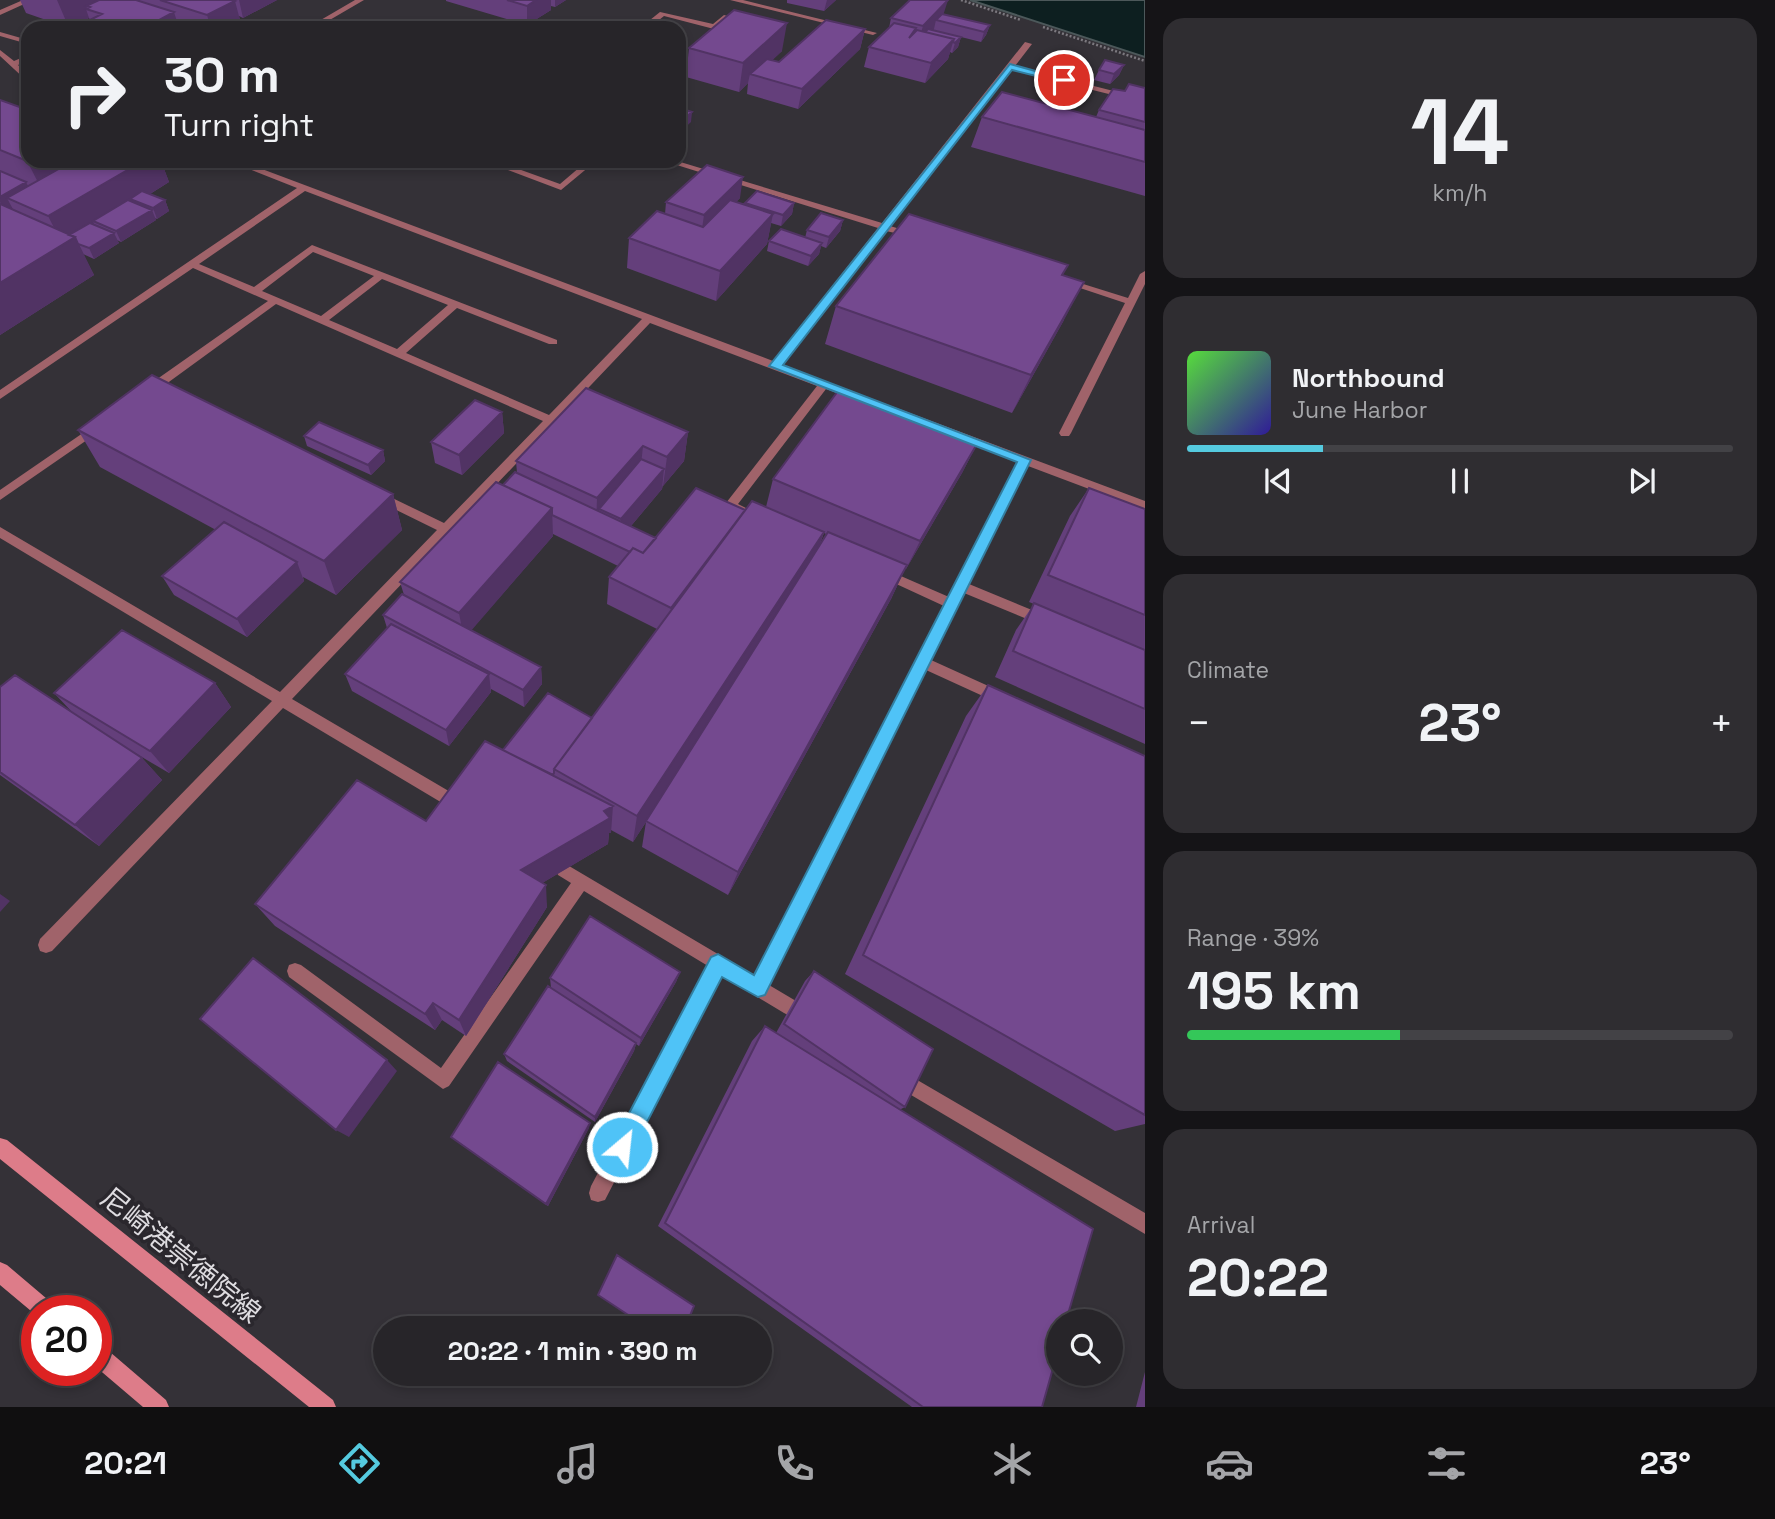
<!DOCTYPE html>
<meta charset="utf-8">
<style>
:root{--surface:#272529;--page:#2f2d31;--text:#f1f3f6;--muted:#a4a5a8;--line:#434246;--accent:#55cadf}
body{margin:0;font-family:"Space Grotesk","Noto Sans JP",sans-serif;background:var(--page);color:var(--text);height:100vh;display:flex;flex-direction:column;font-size:26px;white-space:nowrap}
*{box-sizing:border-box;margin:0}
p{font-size:23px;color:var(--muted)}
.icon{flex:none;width:38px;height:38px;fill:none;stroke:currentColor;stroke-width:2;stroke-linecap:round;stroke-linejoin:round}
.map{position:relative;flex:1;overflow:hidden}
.side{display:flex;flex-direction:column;gap:18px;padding:18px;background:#151417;width:630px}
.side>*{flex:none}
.guide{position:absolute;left:21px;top:21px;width:665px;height:147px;border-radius:21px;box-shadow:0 4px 10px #0003,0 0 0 2px var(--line);background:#272529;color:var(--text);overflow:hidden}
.tools{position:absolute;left:1046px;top:1309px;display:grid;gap:14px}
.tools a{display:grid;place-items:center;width:77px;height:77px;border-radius:50%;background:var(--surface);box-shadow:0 4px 10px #0003,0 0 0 2px var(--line);font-size:35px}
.speed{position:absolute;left:21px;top:1295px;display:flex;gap:14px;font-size:35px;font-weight:700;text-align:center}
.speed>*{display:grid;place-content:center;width:91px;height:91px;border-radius:50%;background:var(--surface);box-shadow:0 4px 10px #0003,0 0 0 2px var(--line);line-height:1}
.speed .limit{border:10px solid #d22;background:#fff;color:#111}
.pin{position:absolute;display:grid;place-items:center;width:60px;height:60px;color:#fff;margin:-30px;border:4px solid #fff;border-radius:50%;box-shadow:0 2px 7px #0007}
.me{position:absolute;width:77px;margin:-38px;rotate:28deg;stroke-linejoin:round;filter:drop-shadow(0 0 5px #0008)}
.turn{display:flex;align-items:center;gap:24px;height:147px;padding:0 28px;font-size:32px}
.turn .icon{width:91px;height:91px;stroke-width:2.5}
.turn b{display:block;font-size:49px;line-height:60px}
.big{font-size:52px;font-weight:800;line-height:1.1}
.side .tile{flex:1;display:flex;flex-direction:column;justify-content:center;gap:10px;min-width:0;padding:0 24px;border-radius:21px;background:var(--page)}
.side .dial{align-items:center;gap:0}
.dial b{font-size:91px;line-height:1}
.song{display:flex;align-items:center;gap:21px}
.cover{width:84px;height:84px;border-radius:10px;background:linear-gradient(135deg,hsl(110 70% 55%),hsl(250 70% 35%))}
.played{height:7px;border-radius:4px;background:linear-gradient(90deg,var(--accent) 25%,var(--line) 25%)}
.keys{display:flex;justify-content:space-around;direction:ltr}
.heat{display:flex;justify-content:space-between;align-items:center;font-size:38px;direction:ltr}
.charge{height:10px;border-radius:5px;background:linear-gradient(90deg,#34c759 39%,var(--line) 0)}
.trip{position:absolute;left:373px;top:1316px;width:399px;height:70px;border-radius:35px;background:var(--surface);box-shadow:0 4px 10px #0003,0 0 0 2px var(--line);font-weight:800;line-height:70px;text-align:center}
.tab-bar{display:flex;height:112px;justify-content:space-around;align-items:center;background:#100f10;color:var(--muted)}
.tab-bar .icon{width:49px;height:49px}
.tab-bar .selected{color:var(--accent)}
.tab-bar b{font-size:32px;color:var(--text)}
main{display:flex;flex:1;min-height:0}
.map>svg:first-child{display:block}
.water{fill:#0d1f20;stroke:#4c585a;stroke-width:2}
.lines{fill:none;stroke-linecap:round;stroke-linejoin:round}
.path{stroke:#7c797f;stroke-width:2.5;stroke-dasharray:2 2;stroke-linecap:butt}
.lane{fill:#a0636a;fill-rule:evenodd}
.secondary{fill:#dd7c89;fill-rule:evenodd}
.wall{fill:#643f7b;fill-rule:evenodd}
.shaded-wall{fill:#513364}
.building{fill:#74498f;stroke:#513364;stroke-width:2}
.route{fill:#4fc3f7;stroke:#337fa1;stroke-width:2}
.labels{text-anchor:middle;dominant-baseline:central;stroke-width:7;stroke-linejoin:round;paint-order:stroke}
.near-street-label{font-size:28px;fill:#dedce0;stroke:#2a272d}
</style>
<main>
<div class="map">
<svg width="1145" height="1407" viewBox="0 0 1145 1407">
<rect width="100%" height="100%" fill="#343137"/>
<path class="water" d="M970,0H1145V57Z"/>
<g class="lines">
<path class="path" d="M961,0L1021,20
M1043,27L1145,61"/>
<path class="lane" d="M23,0H33L0,15V10Z
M355,0H364L316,28H307Z
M730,0H743L877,33L873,35Z
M660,12L713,24L724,15L731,17L714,29L664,16L649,28H640Z
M0,32L28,40V44L0,36Z
M1025,42L1032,44L1015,66L1145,99V103L1012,70L890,226L917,234V238L886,231L782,365L1145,501V510L1028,466L969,584L1049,617L1051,621L1044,626L964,593L931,660L1006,694L1008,698L1006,702H996L926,670L769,985L796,1001L799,1007L796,1013L790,1016L784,1013L721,975L605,1200L598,1202L591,1200L589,1193L591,1186L708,966L584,891L449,1086L443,1089L289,977L287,971L289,965L295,963L301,965L441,1068L571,883L558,875L556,870L558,865L564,863L755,976L944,606L879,576L877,573L883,568L887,570L949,597L1018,462L826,389L738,504L750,510L752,513L750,516C743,519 729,512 724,506L726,503L817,386L650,323L292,699L464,800L467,805L464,810L459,812L454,810L283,708L52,951L46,953L40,951L38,945L40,939L272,701L0,538V527L280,692L437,530L374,499V493H382L444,523L543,421L276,304L151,395H143V389L268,301L193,268L0,399V390L297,188L229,161H241L773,361L878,228L664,161H677L882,223ZM305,191L642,319L549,415L406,353L457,308L549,344H557V340L312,245L254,287L199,264ZM313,252L374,276L321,316L262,291ZM382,279L448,305L397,349L329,320Z
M0,50L14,61L28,55V60L18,65L28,76V82L0,56Z
M484,161H496L560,184L587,161H596L561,190Z
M1145,271V284L1071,433L1069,436H1061L1059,433L1125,303L1059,281L1064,278L1128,298L1140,274Z
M96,424L100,425V431L0,500V490Z
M907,1074L1145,1213V1234L901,1089L898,1083L901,1077Z"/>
<path class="secondary" d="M0,1138L7,1140L333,1400L336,1407H309L0,1159Z
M0,1262L7,1265L53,1304L56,1311H37V1316L0,1285Z
M96,1343L103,1346L166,1400L169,1407H143L96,1367Z"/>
</g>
<path class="wall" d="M20,0H277L243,18L239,16L240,20L225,28H193L178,23L179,28H75L90,20L89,18L69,28L26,13Z
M446,0H566L555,7L551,6V10L527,25L446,1Z
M787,0H836L824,11L787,3Z
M944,14L990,25L986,35L981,42L933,30L934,29L932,30L961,37L958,47L952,53L950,52L948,59L925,83L864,67L869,47L889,28L891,18Z
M865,29L860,49L798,109L747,94L748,83L739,92L686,77L689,48L782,51L772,60L779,62Z
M1124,65L1119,75L1110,84L1094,80L1099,70Z
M1145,88V196L971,147L982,117H1096L1099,110L1125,91Z
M0,100L28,161H161L169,182L150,194L165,200L169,211L157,219L155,218L156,220L121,242L117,240L119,243L94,259L83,254L94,275L0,335Z
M740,198L736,202L745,205V203H794L792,214L781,226L771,223L767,244L716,301L627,268L629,238L665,214L666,202Z
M843,220L840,231L826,248L821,246L819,254L808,266L767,251L769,241L805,238L807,230Z
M836,306L1064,320L1012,413L825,344Z
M502,412L504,433L462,475L435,463L431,442Z
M78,430L393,494L402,530L336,595L303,577L304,581L247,637L174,595L162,576L216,530L100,467Z
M688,432L684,461L663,486V485L662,489L631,526L656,538L745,510L766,507L773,479L977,444L962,473L906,569H905L891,599L728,895L642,847L646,822L633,842L611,830V833H609L608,844L542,883L547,907L466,1036L442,1020L435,1030L275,926L255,904L426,821L503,750L592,718L657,629L607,604L609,577L618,566L553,534V536L471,630L541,667L542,684L524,707L491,689V692L449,746L352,691L345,674L387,628L383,615L404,595L400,582L517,473L516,461ZM824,533L826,534L820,544Z
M304,436L383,450L385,461L371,475L307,446Z
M1089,488L1145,509V744L995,677L1016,630L1034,604L1029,602L1070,516Z
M215,683L231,707L169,773L123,746L142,758L162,780L99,846L0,775V687L72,712L54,693Z
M988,685L1145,756V1124L1115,1131L845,974L966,716Z
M814,971L905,1107L899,1110L1042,1407H912L658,1226L752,1041L765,1026L776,1033L805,981Z
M680,972L676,982L639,1046L636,1044L634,1051L595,1122L507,1061L504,1054L551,988L550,978Z
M589,1128L548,1206L456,1141L451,1137Z
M1145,1372V1407H1136Z"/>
<path class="shaded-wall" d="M57,0H124L90,7L86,6L88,10L86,9L89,18L69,28Z
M239,0H277L243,18Z
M536,0H551V10L527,25V6Z
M555,0H566L555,7Z
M827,0H836L824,11Z
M948,0L942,19L936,20L934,29L917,46L923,26Z
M235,1L240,20L225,28H211L207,15Z
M174,12L179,28H154L147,18Z
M787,23L782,51L756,76L750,74L748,83L739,92L743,63Z
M990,25L986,35L981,42L984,32Z
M865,29L860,49L798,109L802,89Z
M961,37L958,47L952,53L955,43Z
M954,39L948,59L925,83L931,63Z
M1124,65L1119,75L1110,84L1114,74Z
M692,112L691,122L679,133V124Z
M28,160V161H92L42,190L27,161Z
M143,161H161L169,182L137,202L130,199L132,204L93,221L95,227L76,238L94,275L0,335V283L63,245L48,216Z
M743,177L740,198L701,236L704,215Z
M26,182L37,203L7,198L16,215L9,219L0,202V197Z
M165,200L169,211L157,219L153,208Z
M794,203L792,214L781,226L783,215Z
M152,210L156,220L121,242L116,231Z
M773,214L767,244L716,301L720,271Z
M843,220L840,231L826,248L829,237Z
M114,233L119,243L94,259L89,248Z
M822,243L819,254L808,266L811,256Z
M1084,282L1064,320L1012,413L1031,375Z
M502,412L504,433L462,475L459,455Z
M688,432L684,461L663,486L667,457Z
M977,444L962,473L906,569L920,541Z
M643,446L640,475L599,509L598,525L596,527L597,498Z
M383,450L385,461L371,475L368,465Z
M664,469L662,489L620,539L621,519Z
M393,494L402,530L336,595L324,561Z
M552,508L553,536L464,639L459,613Z
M824,532L812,567L633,842L637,816Z
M297,562L304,581L247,637L237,619Z
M907,565L891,599L728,895L738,872Z
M541,667L542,684L524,707L523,690Z
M489,674L491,692L449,746L446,730Z
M215,683L231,707L169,773L150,751Z
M142,758L162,780L99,846L75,825Z
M613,806L611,833H609L608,844L524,894L521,870L604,811Z
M546,885L547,907L466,1036L459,1020Z
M0,894L10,901L0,912Z
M680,972L676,982L639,1046L641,1038Z
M433,1003L442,1020L435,1030L425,1014Z
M636,1043L634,1051L595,1122V1117Z
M387,1060L397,1071L349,1137L336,1130Z
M590,1123L589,1128L548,1206L546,1204Z"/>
<path class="building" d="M99,0H136L174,12L161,19L168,21L154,28H144L138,26L135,28H74L102,14L86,9L90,7L86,6Z
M160,0H232L235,1L207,15Z
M507,0H536L527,6Z
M910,0H948L923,26L891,18Z
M734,10L787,23L743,63L689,48Z
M942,14L990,25L984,32L936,20Z
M826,20L865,29L802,89L750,74L767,59L779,62Z
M894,23L916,28L909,38L917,30L954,39L931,63L869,47Z
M928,29L961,37L955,43L953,42L954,39L925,32Z
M1105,60L1124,65L1114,74L1099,70Z
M1129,84L1145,88V122L1099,110L1113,89L1125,91Z
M1002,92L1145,130V162L982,117Z
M0,100L28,110V160L27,161L0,150Z
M679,108L692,112L679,124Z
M73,161H143L48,216L7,198Z
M707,165L743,177L704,215L666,202Z
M0,171L26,182L0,197Z
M142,191L165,200L153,208L130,199Z
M757,191L794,203L783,215L745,203Z
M128,200L152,210L116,231L93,221Z
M730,200L773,214L720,271L629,238L657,211L703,227Z
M0,204L75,237L0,283Z
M821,213L843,220L829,237L807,230Z
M909,214L1068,265L1062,275L1084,282L1031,375L836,306Z
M90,223L114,233L89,248L78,244L75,237L69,235Z
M781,229L822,243L811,256L769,241Z
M152,375L393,494L324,561L78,430Z
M586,388L688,432L667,457L643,446L597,498L516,461Z
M838,391L977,444L920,541L773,479Z
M475,400L502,412L459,455L431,442Z
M319,422L383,450L368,465L304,436Z
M641,459L664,469L621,519L599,509Z
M515,472L656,538L643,553L633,548L630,552L552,515V508L503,485Z
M496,482L552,508L459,613L400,582Z
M696,488L745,510L671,608L609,577L633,548L643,553Z
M1089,488L1145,509V615L1048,575Z
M752,501L824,532L637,816L554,769Z
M224,522L297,562L237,619L162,576Z
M828,532L907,565L738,872L646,821Z
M402,594L541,667L523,690L383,615Z
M1034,603L1145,650V709L1013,651Z
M391,624L489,674L446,730L345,674Z
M122,630L215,683L150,751L54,693Z
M15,675L142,758L75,825L0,772V687Z
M988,685L1145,756V1115L863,955Z
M548,693L592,718L554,769V773L553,775L503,750Z
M485,741L613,806L604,811L610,818L521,870L546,885L459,1020L433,1003L425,1014L255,904L357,780L426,821Z
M590,916L680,972L641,1038L550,978Z
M253,958L387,1060L336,1130L200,1019Z
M814,971L933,1049L905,1107L784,1024Z
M548,986L636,1043L595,1117L504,1054Z
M765,1026L1093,1229L1066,1321H1059V1347L1042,1407H923L665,1223Z
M498,1062L590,1123L546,1204L451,1137Z
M617,1255L694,1306L685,1328H648L598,1295Z"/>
<path class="route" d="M1010,64L1068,80L1064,83L1012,70L783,365L1031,460L765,995L758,997L722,977L630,1155L622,1158L615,1155L612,1147L615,1140L711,957L718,954L754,975L1017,462L769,366Z"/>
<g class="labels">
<g class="near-street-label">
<text transform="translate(181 1255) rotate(39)">尼崎港崇徳院線</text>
</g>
</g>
</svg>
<div class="tools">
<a><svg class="icon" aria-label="search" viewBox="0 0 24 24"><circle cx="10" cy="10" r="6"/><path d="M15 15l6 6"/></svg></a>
</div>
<div class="speed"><div class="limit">20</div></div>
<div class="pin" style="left:1064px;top:80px;background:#d93025"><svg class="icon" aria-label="arrive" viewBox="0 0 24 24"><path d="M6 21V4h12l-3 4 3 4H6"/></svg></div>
<svg class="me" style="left:622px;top:1147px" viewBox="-20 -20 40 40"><circle r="17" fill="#4fc3f7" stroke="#fff" stroke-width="3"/><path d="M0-11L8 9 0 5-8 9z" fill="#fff"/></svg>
<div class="trip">20:22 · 1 min · 390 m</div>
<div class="guide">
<div class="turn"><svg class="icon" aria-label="right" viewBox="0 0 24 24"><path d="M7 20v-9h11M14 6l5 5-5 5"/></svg><div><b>30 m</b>Turn right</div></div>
</div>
</div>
<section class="side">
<div class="tile dial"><b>14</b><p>km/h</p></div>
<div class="tile">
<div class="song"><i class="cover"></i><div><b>Northbound</b><p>June Harbor</p></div></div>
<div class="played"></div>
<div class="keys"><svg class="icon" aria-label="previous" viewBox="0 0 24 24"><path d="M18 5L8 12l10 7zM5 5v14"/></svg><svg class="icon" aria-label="pause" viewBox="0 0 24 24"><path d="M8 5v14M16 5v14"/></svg><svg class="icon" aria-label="next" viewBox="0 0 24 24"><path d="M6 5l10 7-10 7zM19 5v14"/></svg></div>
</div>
<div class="tile"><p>Climate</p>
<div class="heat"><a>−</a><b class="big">23°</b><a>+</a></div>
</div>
<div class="tile"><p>Range · 39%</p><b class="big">195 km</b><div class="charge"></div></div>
<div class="tile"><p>Arrival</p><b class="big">20:22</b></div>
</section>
</main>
<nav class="tab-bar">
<b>20:21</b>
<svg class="icon selected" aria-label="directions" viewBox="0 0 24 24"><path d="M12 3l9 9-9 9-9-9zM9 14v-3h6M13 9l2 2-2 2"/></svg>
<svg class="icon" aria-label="music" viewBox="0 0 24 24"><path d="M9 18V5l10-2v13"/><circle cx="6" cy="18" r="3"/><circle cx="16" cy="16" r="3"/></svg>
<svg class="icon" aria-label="phone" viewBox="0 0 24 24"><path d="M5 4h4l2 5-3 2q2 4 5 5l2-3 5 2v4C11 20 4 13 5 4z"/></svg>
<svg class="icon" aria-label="climate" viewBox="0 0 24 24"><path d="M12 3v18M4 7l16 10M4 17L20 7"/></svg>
<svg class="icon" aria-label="car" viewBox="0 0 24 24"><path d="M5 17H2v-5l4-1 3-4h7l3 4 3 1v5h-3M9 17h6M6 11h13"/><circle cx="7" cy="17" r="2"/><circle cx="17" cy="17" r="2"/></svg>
<svg class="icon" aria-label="filters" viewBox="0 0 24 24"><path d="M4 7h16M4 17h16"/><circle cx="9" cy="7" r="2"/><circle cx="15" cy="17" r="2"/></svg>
<b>23°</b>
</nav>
